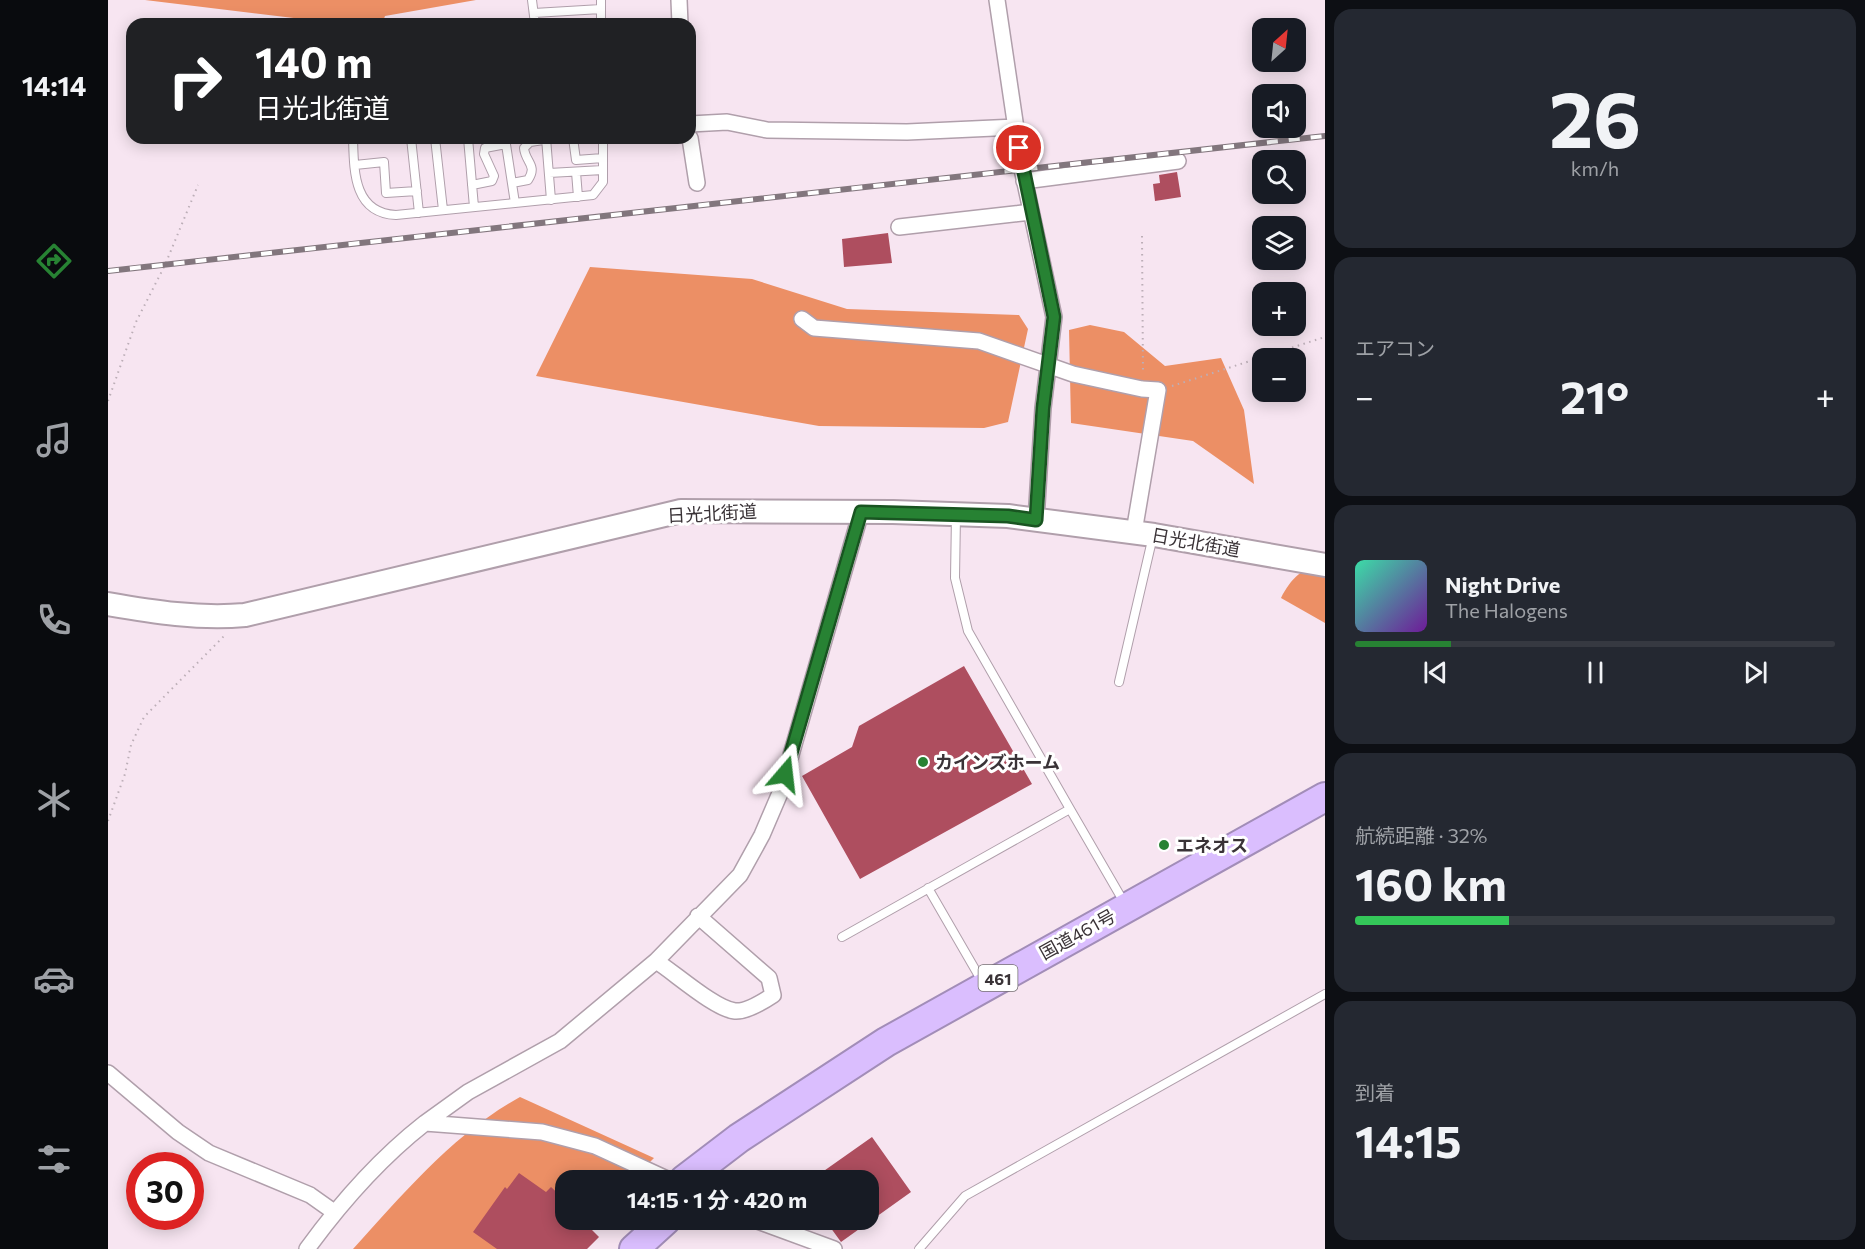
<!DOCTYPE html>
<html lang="ja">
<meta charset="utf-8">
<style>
:root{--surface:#171b24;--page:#242831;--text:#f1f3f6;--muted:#9ea1a6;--line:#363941;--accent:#278233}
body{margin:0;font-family:Commissioner,"Noto Sans JP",sans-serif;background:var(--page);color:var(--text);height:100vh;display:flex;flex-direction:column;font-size:22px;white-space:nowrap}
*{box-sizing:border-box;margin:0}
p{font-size:20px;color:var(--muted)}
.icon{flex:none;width:33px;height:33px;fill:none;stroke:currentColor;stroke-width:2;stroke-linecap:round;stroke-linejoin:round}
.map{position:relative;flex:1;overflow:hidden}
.side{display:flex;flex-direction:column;gap:9px;padding:9px;background:#0d0f14;width:540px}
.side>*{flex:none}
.banner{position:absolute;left:18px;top:18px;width:570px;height:126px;border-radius:18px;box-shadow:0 3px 15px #0003;background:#202124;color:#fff;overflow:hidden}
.needle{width:39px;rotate:27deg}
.buttons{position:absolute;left:1144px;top:18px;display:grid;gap:12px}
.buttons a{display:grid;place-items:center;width:54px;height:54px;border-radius:12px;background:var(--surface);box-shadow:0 3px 15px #0003;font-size:30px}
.speed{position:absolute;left:18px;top:1152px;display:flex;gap:12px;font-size:30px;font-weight:700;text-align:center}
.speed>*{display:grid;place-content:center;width:78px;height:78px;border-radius:50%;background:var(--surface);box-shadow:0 3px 15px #0003;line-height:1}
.speed .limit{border:9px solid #d22;background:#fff;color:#111}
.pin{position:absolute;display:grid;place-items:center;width:51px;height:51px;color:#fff;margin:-26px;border:3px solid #fff;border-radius:50%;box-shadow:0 2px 6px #0007}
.me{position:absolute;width:66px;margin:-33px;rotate:17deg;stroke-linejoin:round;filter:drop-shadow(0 0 4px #0008)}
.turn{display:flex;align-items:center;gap:21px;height:126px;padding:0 30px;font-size:27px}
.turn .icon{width:78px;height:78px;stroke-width:2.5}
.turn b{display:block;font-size:42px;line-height:51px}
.big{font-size:45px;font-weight:700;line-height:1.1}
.side .card{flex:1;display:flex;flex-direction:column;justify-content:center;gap:9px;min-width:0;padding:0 21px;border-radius:18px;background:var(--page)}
.side .dial{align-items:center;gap:0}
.dial b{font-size:78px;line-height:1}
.song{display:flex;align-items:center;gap:18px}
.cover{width:72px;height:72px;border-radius:9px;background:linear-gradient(135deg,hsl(160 70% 55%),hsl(280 70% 35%))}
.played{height:6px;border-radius:3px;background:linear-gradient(90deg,var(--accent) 20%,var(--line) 20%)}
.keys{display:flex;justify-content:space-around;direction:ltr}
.heat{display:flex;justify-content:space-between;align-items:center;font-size:33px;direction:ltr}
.charge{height:9px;border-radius:4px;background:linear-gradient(90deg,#34c759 32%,var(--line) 0)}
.trip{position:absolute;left:447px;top:1170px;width:324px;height:60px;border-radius:18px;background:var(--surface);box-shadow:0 3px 15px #0003;font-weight:700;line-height:60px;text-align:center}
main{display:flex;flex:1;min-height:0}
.tab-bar{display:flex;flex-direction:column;width:108px;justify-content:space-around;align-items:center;background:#090b0e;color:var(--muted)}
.tab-bar .icon{width:42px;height:42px}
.tab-bar .on{color:var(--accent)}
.tab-bar b{font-size:27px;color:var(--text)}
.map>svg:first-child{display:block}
.forest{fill:#ec8f65}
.building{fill:#ae4e5f}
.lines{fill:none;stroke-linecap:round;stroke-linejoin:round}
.lane-casing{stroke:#b09fab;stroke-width:10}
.street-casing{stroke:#b09fab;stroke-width:18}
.secondary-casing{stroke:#b09fab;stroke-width:26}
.highway-casing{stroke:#a28db8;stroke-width:32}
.path{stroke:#bcaeb7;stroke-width:2;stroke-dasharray:1.5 4.5;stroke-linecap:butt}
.lane{stroke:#fff;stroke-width:8}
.street{stroke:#fff;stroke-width:15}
.secondary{stroke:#fff;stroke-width:22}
.highway{stroke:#dabefe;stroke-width:28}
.rail-casing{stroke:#82767d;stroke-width:6}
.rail{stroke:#fff;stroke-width:4;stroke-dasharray:11;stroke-linecap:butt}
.route-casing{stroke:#195421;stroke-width:15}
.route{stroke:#278233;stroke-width:10}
.poi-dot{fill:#278233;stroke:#fff;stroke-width:2}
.labels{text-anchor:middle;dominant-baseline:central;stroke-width:6;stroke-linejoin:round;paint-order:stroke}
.shield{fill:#fff;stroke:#757073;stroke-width:1.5}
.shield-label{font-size:16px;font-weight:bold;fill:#3a3337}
.street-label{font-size:18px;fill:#3a3337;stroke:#fff}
.poi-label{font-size:18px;font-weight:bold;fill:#3a3337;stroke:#fff;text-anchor:start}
</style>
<main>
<nav class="tab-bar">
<b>14:14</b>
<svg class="icon on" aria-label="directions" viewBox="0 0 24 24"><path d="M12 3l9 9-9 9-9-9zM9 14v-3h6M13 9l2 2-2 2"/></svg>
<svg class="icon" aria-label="music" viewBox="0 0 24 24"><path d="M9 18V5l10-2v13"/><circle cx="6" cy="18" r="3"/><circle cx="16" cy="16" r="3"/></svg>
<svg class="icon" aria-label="phone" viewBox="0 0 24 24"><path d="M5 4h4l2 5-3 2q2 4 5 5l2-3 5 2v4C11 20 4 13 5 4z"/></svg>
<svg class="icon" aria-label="climate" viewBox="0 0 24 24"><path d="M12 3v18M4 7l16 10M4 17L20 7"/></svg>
<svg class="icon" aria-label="car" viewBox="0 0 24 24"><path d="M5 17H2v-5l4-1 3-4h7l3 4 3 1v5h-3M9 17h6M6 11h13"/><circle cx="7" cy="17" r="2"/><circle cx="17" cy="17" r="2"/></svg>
<svg class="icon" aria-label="filters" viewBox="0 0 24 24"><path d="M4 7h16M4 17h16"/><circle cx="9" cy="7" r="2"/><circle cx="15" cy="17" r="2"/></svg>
</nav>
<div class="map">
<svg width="1217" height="1249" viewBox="0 0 1217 1249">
<rect width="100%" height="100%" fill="#f7e5f1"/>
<path class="forest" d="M37,0H368L277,16L274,24H196L194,19Z
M482,267L644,279L739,309L911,315L920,329L900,422L876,428L711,426L428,376Z
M982,325L1016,332L1057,366L1113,358L1136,410L1146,484L1085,441L963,423L961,330Z
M1217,562V623L1173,598C1183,578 1195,567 1217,562Z
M412,1097L546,1158L524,1180H458V1220H484L458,1249H245C295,1194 346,1133 412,1097Z"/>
<path class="building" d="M1069,172L1073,197L1047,201L1045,184L1052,183L1051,175Z
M780,233L784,263L736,267L734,239Z
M856,666L924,784L752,879L694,776L744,747L751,726Z
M764,1137L803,1192L733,1242L717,1220H760V1180H703Z
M411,1173L438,1192L443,1187L458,1201V1220H474L491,1237L479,1249H389L365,1232L397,1187L399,1189Z"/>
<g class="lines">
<g class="lane-casing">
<path id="lane" d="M424,0L427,24
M493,0V24
M426,13L493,9
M245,138C246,170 245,213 288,215L485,195L495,182V138
M303,138L311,213
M327,138L335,210
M360,138L366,207
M397,138L407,203
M438,138L443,200
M465,138L468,160L495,158
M247,165L276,162L278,193L309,191
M468,172L470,197
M441,173L495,170
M404,183L420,180C430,165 417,162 416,148L422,142L449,138
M364,185L384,181L386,176L376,154L377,148L398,144
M848,515L847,578L860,631L962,809
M1011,682L1045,536
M820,888L875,983
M734,937L962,809L1017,904
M811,1249L857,1196L1217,994"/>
</g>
<g class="street-casing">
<path id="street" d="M571,0L572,24
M889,0L914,169L946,317L935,408L928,520
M582,124L619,122L659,130L799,132L908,127
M582,138L589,183
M916,181L1070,161
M791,227L923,212
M694,319L706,328L871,341L965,374L1034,389L1050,390L1026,532
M548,961C567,973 607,1009 627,1011C639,1012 656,1001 665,995L661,978L590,916
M0,1073L70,1132L101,1153L202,1195L226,1212
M317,1123L360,1092L452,1041L548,961L632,875L654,835L672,793L753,512
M647,1220L726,1249
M199,1249C234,1201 271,1159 317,1123L434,1132L487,1146L561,1180"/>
</g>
<g class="secondary-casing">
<path id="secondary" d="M0,604C46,612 90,619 137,615L573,511L785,512L900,516L1046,535L1217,565"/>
</g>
<g class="highway-casing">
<path id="highway" d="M576,1180L631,1138L778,1042L1217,797
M526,1249L558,1220"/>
</g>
<path class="path" d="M1034,236L1035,374
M1064,386L1217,337
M0,401L28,322L57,265L90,185
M0,821L17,774L23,745L36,717L118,634"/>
<use href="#lane" class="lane"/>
<use href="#street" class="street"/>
<use href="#secondary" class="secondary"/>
<use href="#highway" class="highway"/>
<g class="rail-casing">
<path id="rail" d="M0,271L1217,136"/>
</g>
<use href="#rail" class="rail"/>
</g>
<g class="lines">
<g class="route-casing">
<path id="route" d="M677,774L753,512L900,516L928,520L935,408L946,317L911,148"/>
</g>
<use href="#route" class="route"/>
</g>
<g class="poi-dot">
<circle cx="815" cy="762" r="6"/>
<circle cx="1056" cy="845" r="6"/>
</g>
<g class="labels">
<rect class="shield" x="870.5" y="965" width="39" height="26" rx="4.5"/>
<g class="shield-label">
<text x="890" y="978">461</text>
</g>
<g class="street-label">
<text transform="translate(604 513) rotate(-3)">日光北街道</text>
<text transform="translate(1088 542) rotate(10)">日光北街道</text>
<text transform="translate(969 934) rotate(-29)">国道461号</text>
</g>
<g class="poi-label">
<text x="827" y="762">カインズホーム</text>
<text x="1068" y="845">エネオス</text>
</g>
</g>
</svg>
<div class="buttons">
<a><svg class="needle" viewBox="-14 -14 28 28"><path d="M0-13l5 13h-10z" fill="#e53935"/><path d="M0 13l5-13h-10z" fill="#9ea1a6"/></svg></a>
<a><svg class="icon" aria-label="sound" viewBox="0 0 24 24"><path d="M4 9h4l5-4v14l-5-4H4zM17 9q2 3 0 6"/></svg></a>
<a><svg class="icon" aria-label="search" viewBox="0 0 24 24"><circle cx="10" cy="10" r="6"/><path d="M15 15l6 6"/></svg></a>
<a><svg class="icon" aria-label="layers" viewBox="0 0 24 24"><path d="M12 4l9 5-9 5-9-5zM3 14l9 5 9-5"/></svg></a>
<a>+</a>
<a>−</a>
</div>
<div class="speed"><div class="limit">30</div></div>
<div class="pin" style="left:911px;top:148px;background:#d93025"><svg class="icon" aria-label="arrive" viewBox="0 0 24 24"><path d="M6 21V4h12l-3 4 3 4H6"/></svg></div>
<svg class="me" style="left:677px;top:774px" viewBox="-20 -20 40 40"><path d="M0-17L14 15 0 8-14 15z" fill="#278233" stroke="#fff" stroke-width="4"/></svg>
<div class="trip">14:15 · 1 分 · 420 m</div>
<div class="banner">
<div class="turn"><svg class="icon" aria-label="right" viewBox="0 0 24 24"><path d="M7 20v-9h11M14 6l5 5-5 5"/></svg><div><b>140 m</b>日光北街道</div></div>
</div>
</div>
<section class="side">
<div class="card dial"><b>26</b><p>km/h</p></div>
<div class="card"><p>エアコン</p>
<div class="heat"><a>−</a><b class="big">21°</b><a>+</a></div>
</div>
<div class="card">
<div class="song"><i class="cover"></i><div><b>Night Drive</b><p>The Halogens</p></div></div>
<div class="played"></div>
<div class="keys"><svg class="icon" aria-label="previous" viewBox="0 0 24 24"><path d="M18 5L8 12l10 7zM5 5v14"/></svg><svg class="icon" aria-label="pause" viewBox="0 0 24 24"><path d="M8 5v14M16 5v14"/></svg><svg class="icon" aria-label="next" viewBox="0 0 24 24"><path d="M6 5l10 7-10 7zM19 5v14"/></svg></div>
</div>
<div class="card"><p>航続距離 · 32%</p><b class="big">160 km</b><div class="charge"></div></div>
<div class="card"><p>到着</p><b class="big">14:15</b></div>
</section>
</main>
